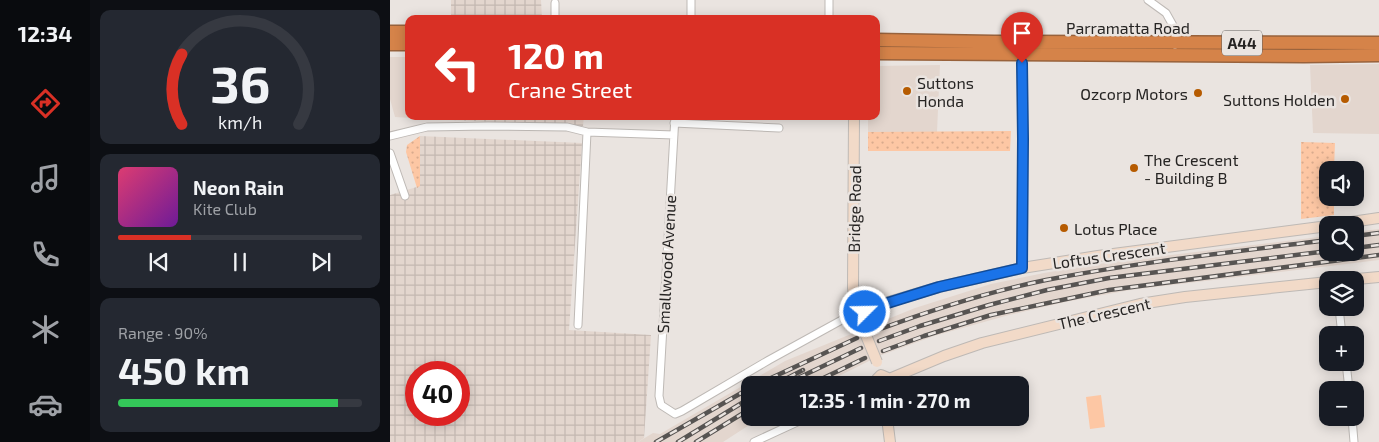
<!DOCTYPE html>
<meta charset="utf-8">
<style>
:root{--surface:#171b24;--page:#242831;--text:#f1f3f6;--muted:#9ea1a6;--line:#363941;--accent:#d93025}
body{margin:0;font-family:"Exo 2",sans-serif;background:var(--page);color:var(--text);height:100vh;display:flex;flex-direction:column;font-size:19px;white-space:nowrap}
*{box-sizing:border-box;margin:0}
p{font-size:16px;color:var(--muted)}
.icon{flex:none;width:28px;height:28px;fill:none;stroke:currentColor;stroke-width:2;stroke-linecap:round;stroke-linejoin:round}
.map{position:relative;flex:1;overflow:hidden}
.details{display:flex;flex-direction:column;gap:10px;padding:10px;background:#0d0f14;width:300px}
.details>*{flex:none}
.top-card{position:absolute;left:15px;top:15px;width:475px;height:105px;border-radius:10px;box-shadow:0 2px 12px #0003;background:#d93025;color:#fff;overflow:hidden}
.tools{position:absolute;left:929px;top:161px;display:grid;gap:10px}
.tools a{display:grid;place-items:center;width:45px;height:45px;border-radius:10px;background:var(--surface);box-shadow:0 2px 12px #0003;font-size:25px}
.speed{position:absolute;left:15px;top:361px;display:flex;gap:10px;font-size:25px;font-weight:700;text-align:center}
.speed>*{display:grid;place-content:center;width:65px;height:65px;border-radius:50%;background:var(--surface);box-shadow:0 2px 12px #0003;line-height:1}
.speed .limit{border:8px solid #d22;background:#fff;color:#111}
.pin{position:absolute;display:grid;place-items:center;width:42px;height:42px;color:#fff;margin:-51px -21px;border-radius:50% 50% 50% 0;rotate:-45deg;box-shadow:0 0 5px #0007}
.pin .icon{rotate:45deg}
.me{position:absolute;width:55px;margin:-28px;rotate:67deg;stroke-linejoin:round;filter:drop-shadow(0 0 4px #0008)}
.turn{display:flex;align-items:center;gap:18px;height:105px;padding:0 20px;font-size:22px}
.turn .icon{width:65px;height:65px;stroke-width:2.5}
.turn b{display:block;font-size:35px;line-height:42px}
.big{font-size:38px;font-weight:700;line-height:1.1}
.details .widget{flex:1;display:flex;flex-direction:column;justify-content:center;gap:8px;min-width:0;padding:0 18px;border-radius:10px;background:var(--page)}
.details .dial{align-items:center;gap:0}
.dial svg{height:130px;overflow:visible;fill:none;stroke:var(--line);stroke-width:7;stroke-linecap:round;text-anchor:middle}
.dial text{fill:var(--text);stroke:none}
.song{display:flex;align-items:center;gap:15px}
.cover{width:60px;height:60px;border-radius:8px;background:linear-gradient(135deg,hsl(340 70% 55%),hsl(280 70% 35%))}
.played{height:5px;border-radius:2px;background:linear-gradient(90deg,var(--accent) 30%,var(--line) 30%)}
.keys{display:flex;justify-content:space-around;direction:ltr}
.charge{height:8px;border-radius:4px;background:linear-gradient(90deg,#34c759 90%,var(--line) 0)}
.trip{position:absolute;left:351px;top:376px;width:288px;height:50px;border-radius:10px;background:var(--surface);box-shadow:0 2px 12px #0003;font-weight:700;line-height:50px;text-align:center}
main{display:flex;flex:1;min-height:0}
.menu{display:flex;flex-direction:column;width:90px;justify-content:space-around;align-items:center;background:#090b0e;color:var(--muted)}
.menu .icon{width:35px;height:35px}
.menu .current{color:var(--accent)}
.menu b{font-size:22px;color:var(--text)}
.map>svg:first-child{display:block}
.built{fill:#e3d6ce}
.industrial{fill:url(#industrial-grid);fill-rule:evenodd}
.grass{fill:url(#grass-dots)}
.garden{fill:#fdc7a4}
.lines{fill:none;stroke-linecap:round;stroke-linejoin:round}
.street-casing{stroke:#beb9b5;stroke-width:9}
.secondary-casing{stroke:#beb9b5;stroke-width:12}
.highway-casing{stroke:#98623c;stroke-width:15}
.street{stroke:#fff;stroke-width:7}
.secondary{stroke:#f2dac8;stroke-width:10}
.highway{stroke:#d58349;stroke-width:12}
.rail-casing{stroke:#575452;stroke-width:4.5}
.rail{stroke:#eae4e0;stroke-width:2.5;stroke-dasharray:8;stroke-linecap:butt}
.secondary-bridge-casing{stroke:#beb9b5;stroke-width:12;stroke-linecap:butt}
.secondary-bridge{stroke:#f2dac8;stroke-width:10}
.route-casing{stroke:#114b97;stroke-width:12}
.route{stroke:#1a73e8;stroke-width:9}
.poi-dot{fill:#b65b00;stroke:#eae4e0;stroke-width:2}
.labels{text-anchor:middle;dominant-baseline:central;stroke-width:5;stroke-linejoin:round;paint-order:stroke}
.shield{fill:#eae4e0;stroke:#615e5c;stroke-width:1}
.shield-label{font-size:15px;font-weight:bold;fill:#262423}
.street-label{font-size:16px;fill:#262423;stroke:#eae4e0}
.poi-label{font-size:16px;fill:#262423;stroke:#eae4e0;text-anchor:start}
</style>
<main>
<nav class="menu">
<b>12:34</b>
<svg class="icon current" aria-label="directions" viewBox="0 0 24 24"><path d="M12 3l9 9-9 9-9-9zM9 14v-3h6M13 9l2 2-2 2"/></svg>
<svg class="icon" aria-label="music" viewBox="0 0 24 24"><path d="M9 18V5l10-2v13"/><circle cx="6" cy="18" r="3"/><circle cx="16" cy="16" r="3"/></svg>
<svg class="icon" aria-label="phone" viewBox="0 0 24 24"><path d="M5 4h4l2 5-3 2q2 4 5 5l2-3 5 2v4C11 20 4 13 5 4z"/></svg>
<svg class="icon" aria-label="climate" viewBox="0 0 24 24"><path d="M12 3v18M4 7l16 10M4 17L20 7"/></svg>
<svg class="icon" aria-label="car" viewBox="0 0 24 24"><path d="M5 17H2v-5l4-1 3-4h7l3 4 3 1v5h-3M9 17h6M6 11h13"/><circle cx="7" cy="17" r="2"/><circle cx="17" cy="17" r="2"/></svg>
</nav>
<section class="details">
<div class="widget dial"><svg viewBox="0 0 100 80">
<path d="M14 69A42 42 0 1 1 86 69"/>
<path d="M14 69A42 42 0 0 1 14 26" stroke="#d93025"/>
<text x="50" y="56" font-size="32" font-weight="700">36</text>
<text x="50" y="72" font-size="11">km/h</text>
</svg></div>
<div class="widget">
<div class="song"><i class="cover"></i><div><b>Neon Rain</b><p>Kite Club</p></div></div>
<div class="played"></div>
<div class="keys"><svg class="icon" aria-label="previous" viewBox="0 0 24 24"><path d="M18 5L8 12l10 7zM5 5v14"/></svg><svg class="icon" aria-label="pause" viewBox="0 0 24 24"><path d="M8 5v14M16 5v14"/></svg><svg class="icon" aria-label="next" viewBox="0 0 24 24"><path d="M6 5l10 7-10 7zM19 5v14"/></svg></div>
</div>
<div class="widget"><p>Range · 90%</p><b class="big">450 km</b><div class="charge"></div></div>
</section>
<div class="map">
<svg width="989" height="442" viewBox="0 0 989 442">
<defs>
<pattern id="industrial-grid" width="8" height="8" patternUnits="userSpaceOnUse" patternTransform="scale(1.25)"><rect width="8" height="8" fill="#e3d6ce"/><path d="M0 4h8M4 0v8" fill="none" stroke="#c3b8b1"/></pattern>
<pattern id="grass-dots" width="8" height="8" patternUnits="userSpaceOnUse" patternTransform="scale(1.25)"><rect width="8" height="8" fill="#fdc7a4"/><path d="M2 2h.1M6 6h.1" fill="none" stroke="#d9ab8d" stroke-width="1.8" stroke-linecap="round"/></pattern>
</defs>
<rect width="100%" height="100%" fill="#eae4e0"/>
<path class="built" d="M0,57H19V116H40L39,119L5,117L0,99Z
M989,64V134L923,133L920,65Z
M550,65L547,132H478V116H486V66Z
M989,229V260L740,290L675,302L619,315L544,336L489,356L431,385H360V418H370L333,442H248L263,433L270,434L395,361L525,308L601,284L654,273L715,263L937,236L938,252H965V232Z"/>
<path class="industrial" d="M61,0H151L152,19L61,18Z
M40,116H194L193,126L39,119Z
M30,136L192,143L179,330L261,335L254,438L248,442H0V195L30,186ZM26,372H69V415H26Z"/>
<path class="grass" d="M621,131L620,151H478V132Z
M30,136V186L27,188L16,152L17,145Z
M911,142L945,143L944,170H938V198H944V215L911,219Z"/>
<path class="garden" d="M711,395L715,427L700,429L696,397Z"/>
<g class="lines">
<g class="street-casing">
<path id="street" d="M439,0V17
M758,0L776,13L785,29V45
M165,19V3
M301,19V0
M632,51L633,139L632,268
M285,116L269,396L271,405L285,414L292,411L379,360L459,316
M284,123L389,128
M0,136L37,127L98,126L177,127L197,132L284,135
M0,153L15,196
M949,308L952,335
M188,325L197,132
M956,362L959,390
M962,418L964,442
M364,442L416,418"/>
</g>
<g class="secondary-casing">
<path id="secondary" d="M464,116L463,288L465,302
M941,225L989,218
M956,280L989,277
M457 311a9 9 0 1 1 18 0a9 9 0 1 1-18 0Z
M475,309L549,287L632,268L708,256L938,226
M499,379L554,356L592,343L750,304L795,297L938,282
M487,385V379L491,375L498,378L499,384
M497,418L500,442"/>
</g>
<g class="highway-casing">
<path id="highway" d="M0,32H19
M486,40L604,42L989,43
M0,44H19
M486,53L914,56L989,55"/>
</g>
<use href="#street" class="street"/>
<use href="#secondary" class="secondary"/>
<use href="#highway" class="highway"/>
<g class="rail-casing">
<path id="rail" d="M965,236L989,233
M965,248L989,245
M485,331C541,310 597,292 656,280C749,262 843,252 938,240
M489,341L530,326L599,305L657,290L719,278L938,251
M493,351L534,336L601,315L719,290L989,255
M408,378L471,348
M366,385L467,338
M384,385L413,370
M419,385L475,358
M266,442L360,388
M288,442L360,398
M306,442L360,409"/>
</g>
<use href="#rail" class="rail"/>
<g class="secondary-bridge-casing">
<path id="secondary-bridge" d="M473,328L487,362"/>
</g>
<use href="#secondary-bridge" class="secondary-bridge"/>
</g>
<g class="lines">
<g class="route-casing">
<path id="route" d="M475,312V310L549,287L632,268L633,139L632,63"/>
</g>
<use href="#route" class="route"/>
</g>
<g class="poi-dot">
<circle cx="517" cy="91" r="5"/>
<circle cx="808" cy="93" r="5"/>
<circle cx="955" cy="99" r="5"/>
<circle cx="744" cy="168" r="5"/>
<circle cx="674" cy="228" r="5"/>
</g>
<g class="labels">
<rect class="shield" x="832" y="30.5" width="40" height="25" rx="4"/>
<g class="shield-label">
<text x="852" y="43">A44</text>
</g>
<g class="street-label">
<text x="738" y="27">Parramatta Road</text>
<text transform="translate(464 209) rotate(-89)">Bridge Road</text>
<text transform="translate(719 255) rotate(-8)">Loftus Crescent</text>
<text transform="translate(276 264) rotate(-87)">Smallwood Avenue</text>
<text transform="translate(714 313) rotate(-13)">The Crescent</text>
</g>
<g class="poi-label">
<text x="527" y="82">Suttons<tspan x="527" dy="18">Honda</tspan></text>
<text x="798" y="93" text-anchor="end">Ozcorp Motors</text>
<text x="945" y="99" text-anchor="end">Suttons Holden</text>
<text x="754" y="159">The Crescent<tspan x="754" dy="18">- Building B</tspan></text>
<text x="684" y="228">Lotus Place</text>
</g>
</g>
</svg>
<div class="tools">
<a><svg class="icon" aria-label="sound" viewBox="0 0 24 24"><path d="M4 9h4l5-4v14l-5-4H4zM17 9q2 3 0 6"/></svg></a>
<a><svg class="icon" aria-label="search" viewBox="0 0 24 24"><circle cx="10" cy="10" r="6"/><path d="M15 15l6 6"/></svg></a>
<a><svg class="icon" aria-label="layers" viewBox="0 0 24 24"><path d="M12 4l9 5-9 5-9-5zM3 14l9 5 9-5"/></svg></a>
<a>+</a>
<a>−</a>
</div>
<div class="speed"><div class="limit">40</div></div>
<div class="pin" style="left:632px;top:63px;background:#d93025"><svg class="icon" aria-label="arrive" viewBox="0 0 24 24"><path d="M6 21V4h12l-3 4 3 4H6"/></svg></div>
<svg class="me" style="left:475px;top:312px" viewBox="-20 -20 40 40"><circle r="17" fill="#1a73e8" stroke="#fff" stroke-width="3"/><path d="M0-11L8 9 0 5-8 9z" fill="#fff"/></svg>
<div class="trip">12:35 · 1 min · 270 m</div>
<div class="top-card">
<div class="turn"><svg class="icon" aria-label="left" viewBox="0 0 24 24"><path d="M17 20v-9H6M10 6l-5 5 5 5"/></svg><div><b>120 m</b>Crane Street</div></div>
</div>
</div>
</main>
